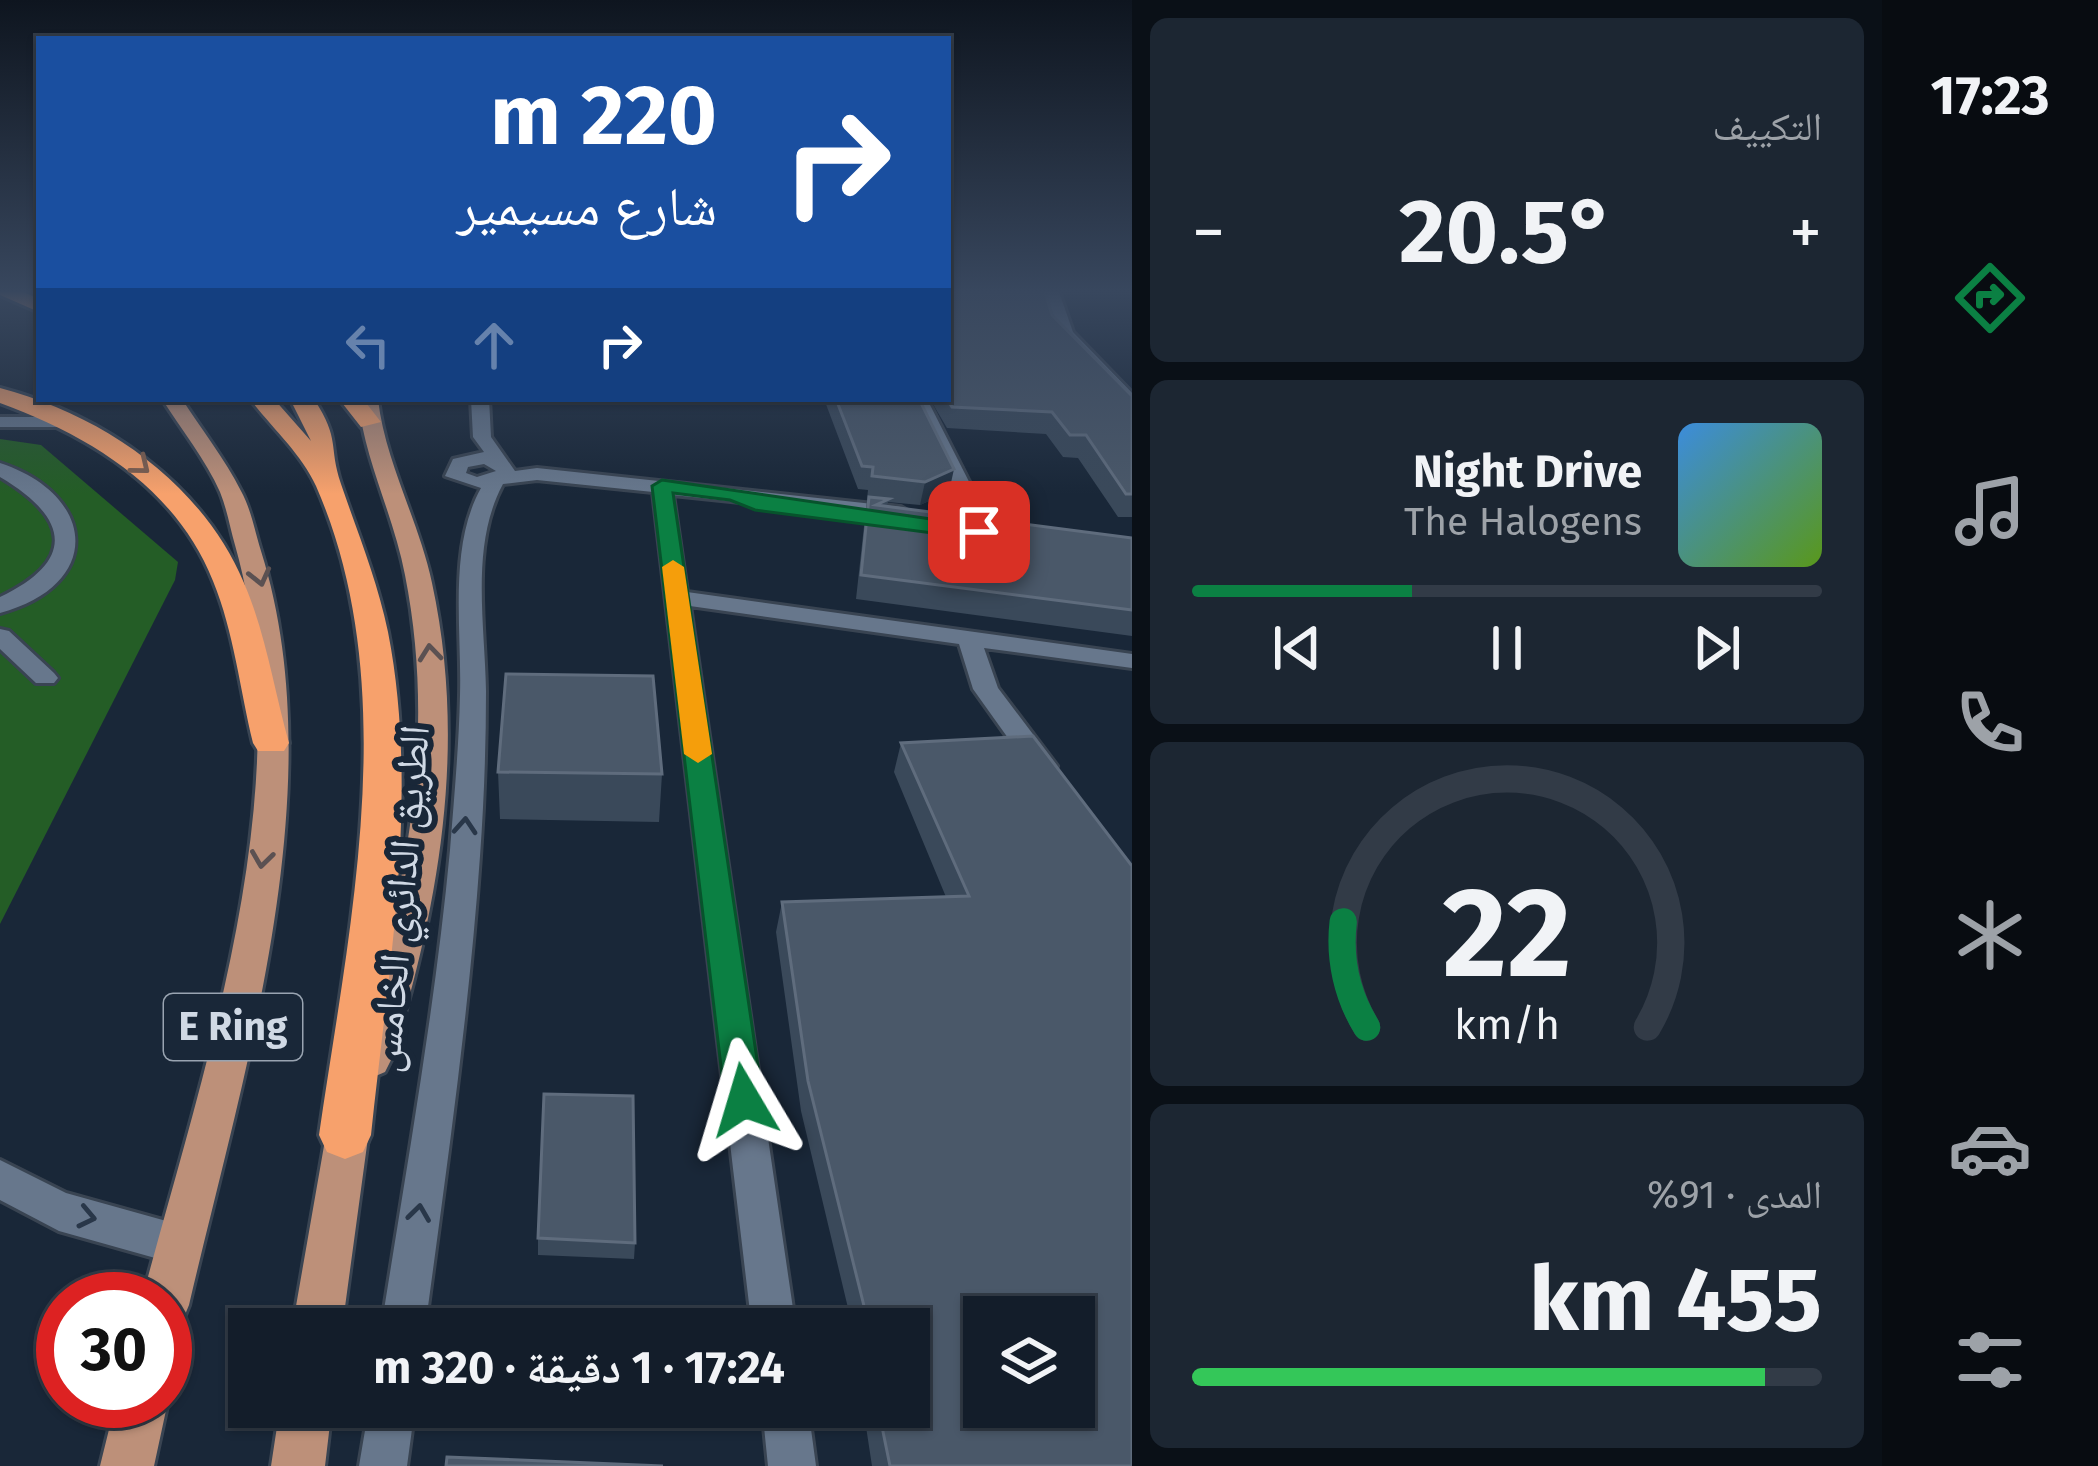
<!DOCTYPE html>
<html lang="ar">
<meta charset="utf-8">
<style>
:root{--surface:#131d2a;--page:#1c2632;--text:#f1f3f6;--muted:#9da2a8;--line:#323b47;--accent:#0b8043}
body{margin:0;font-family:"Fira Sans","Noto Naskh Arabic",sans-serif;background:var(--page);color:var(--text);direction:rtl;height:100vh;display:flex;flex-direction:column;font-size:45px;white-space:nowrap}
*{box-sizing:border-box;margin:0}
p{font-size:39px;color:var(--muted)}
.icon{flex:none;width:66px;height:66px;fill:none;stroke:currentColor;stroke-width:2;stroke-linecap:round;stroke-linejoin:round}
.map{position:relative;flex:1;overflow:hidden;direction:ltr}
.details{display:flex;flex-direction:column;gap:18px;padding:18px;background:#0a1017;width:750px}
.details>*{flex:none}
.top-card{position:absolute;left:36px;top:36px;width:915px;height:366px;border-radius:0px;box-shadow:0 3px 9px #0004,0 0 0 3px var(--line);direction:rtl;background:#1a4fa0;color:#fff;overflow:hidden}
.controls{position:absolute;left:963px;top:1296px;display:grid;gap:24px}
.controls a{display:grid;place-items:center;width:132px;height:132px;border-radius:0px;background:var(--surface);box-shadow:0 3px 9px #0004,0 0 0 3px var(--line);font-size:60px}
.speed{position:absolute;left:36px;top:1272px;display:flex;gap:24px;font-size:60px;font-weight:700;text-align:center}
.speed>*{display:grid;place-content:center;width:156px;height:156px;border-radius:50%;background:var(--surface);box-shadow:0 3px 9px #0004,0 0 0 3px var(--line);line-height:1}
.speed .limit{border:18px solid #d22;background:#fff;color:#111}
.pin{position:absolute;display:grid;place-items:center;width:102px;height:102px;color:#fff;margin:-51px;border-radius:24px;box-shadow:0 6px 18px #0006}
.me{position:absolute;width:132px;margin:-66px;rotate:353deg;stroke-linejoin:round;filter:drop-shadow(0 0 9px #0008)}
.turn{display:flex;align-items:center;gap:42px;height:252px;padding:0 36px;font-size:54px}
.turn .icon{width:156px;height:156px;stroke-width:2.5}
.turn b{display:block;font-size:84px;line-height:102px}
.lanes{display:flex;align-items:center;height:114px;padding:0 36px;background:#0003;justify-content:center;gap:60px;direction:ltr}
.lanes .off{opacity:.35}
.big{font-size:90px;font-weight:700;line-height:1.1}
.details .tile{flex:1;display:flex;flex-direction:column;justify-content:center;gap:18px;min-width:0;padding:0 42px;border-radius:18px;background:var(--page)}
.details .dial{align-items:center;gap:0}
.dial svg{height:312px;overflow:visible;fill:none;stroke:var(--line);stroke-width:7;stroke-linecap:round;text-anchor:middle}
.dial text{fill:var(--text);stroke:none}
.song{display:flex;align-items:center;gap:36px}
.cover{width:144px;height:144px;border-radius:18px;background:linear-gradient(135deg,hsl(210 70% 55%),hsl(90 70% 35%))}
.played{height:12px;border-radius:6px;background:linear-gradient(90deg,var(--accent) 35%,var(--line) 35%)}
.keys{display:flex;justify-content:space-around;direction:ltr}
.heat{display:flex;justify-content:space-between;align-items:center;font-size:66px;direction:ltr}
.charge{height:18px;border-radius:9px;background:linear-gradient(90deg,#34c759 91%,var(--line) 0)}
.trip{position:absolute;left:228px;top:1308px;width:702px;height:120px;border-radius:0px;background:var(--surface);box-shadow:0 3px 9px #0004,0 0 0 3px var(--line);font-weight:700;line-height:120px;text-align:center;direction:rtl}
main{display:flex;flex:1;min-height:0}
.dock{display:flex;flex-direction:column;width:216px;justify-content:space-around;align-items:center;background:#080c11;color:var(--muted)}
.dock .icon{width:84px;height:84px}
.dock .current{color:var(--accent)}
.dock b{font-size:54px;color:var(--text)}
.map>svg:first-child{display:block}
.green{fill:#245d26}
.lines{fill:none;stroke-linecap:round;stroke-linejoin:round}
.minor-casing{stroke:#394452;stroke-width:6}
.major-casing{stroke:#394452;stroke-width:6}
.highway-casing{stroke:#394452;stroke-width:6}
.minor{fill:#67778c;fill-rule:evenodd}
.major{fill:#bd9079;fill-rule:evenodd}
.highway{fill:#f7a16c;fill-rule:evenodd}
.wall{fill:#3a495a}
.shaded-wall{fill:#263546}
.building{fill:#4a5869;stroke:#5f6c7d;stroke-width:3;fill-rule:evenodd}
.oneway{stroke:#7d5e4f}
.oneway2{stroke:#5b5152}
.oneway3{stroke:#293749}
.route{fill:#0b8043;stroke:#07532c;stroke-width:3}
.slow{fill:#f59e0b}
.labels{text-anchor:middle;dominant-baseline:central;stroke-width:12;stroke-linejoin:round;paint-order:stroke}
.shield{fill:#192738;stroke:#99a4b1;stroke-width:3}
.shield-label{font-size:39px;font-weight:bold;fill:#d0d9e5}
.street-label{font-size:42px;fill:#d0d9e5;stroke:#192738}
</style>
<main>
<nav class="dock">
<b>17:23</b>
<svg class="icon current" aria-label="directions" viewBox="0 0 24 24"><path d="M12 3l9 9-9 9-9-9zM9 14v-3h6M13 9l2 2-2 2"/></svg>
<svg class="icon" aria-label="music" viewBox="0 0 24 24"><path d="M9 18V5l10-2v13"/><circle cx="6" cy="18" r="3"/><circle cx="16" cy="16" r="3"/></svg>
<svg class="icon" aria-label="phone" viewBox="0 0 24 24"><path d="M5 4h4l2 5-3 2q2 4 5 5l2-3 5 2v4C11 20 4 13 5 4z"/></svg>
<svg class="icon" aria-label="climate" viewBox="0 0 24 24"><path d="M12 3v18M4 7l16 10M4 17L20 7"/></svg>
<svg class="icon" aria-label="car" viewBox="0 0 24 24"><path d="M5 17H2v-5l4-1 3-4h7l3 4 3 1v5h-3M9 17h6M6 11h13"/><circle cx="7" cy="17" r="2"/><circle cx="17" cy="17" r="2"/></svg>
<svg class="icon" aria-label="filters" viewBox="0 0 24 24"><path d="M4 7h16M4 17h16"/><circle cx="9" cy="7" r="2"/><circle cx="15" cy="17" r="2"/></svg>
</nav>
<section class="details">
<div class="tile"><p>التكييف</p>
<div class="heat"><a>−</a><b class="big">20.5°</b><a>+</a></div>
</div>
<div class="tile">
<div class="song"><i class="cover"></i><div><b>Night Drive</b><p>The Halogens</p></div></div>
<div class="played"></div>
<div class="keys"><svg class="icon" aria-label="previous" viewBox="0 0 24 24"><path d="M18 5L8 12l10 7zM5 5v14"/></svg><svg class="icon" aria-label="pause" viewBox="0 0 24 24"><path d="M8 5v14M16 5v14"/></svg><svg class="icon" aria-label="next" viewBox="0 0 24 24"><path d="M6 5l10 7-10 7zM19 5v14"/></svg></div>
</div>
<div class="tile dial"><svg viewBox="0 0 100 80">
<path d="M14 69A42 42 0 1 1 86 69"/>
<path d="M14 69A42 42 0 0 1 8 42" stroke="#0b8043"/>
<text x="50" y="56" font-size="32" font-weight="700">22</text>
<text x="50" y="72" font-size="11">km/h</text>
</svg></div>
<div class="tile"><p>المدى · 91%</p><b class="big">455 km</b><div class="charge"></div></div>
</section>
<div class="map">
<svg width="1132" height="1466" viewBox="0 0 1132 1466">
<rect width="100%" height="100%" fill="#192738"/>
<path class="green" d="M0,439L41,445L178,562L175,580L0,924Z"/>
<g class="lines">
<g class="minor-casing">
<path id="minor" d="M1044,289H1058L1073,332L1132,393V408L1061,336Z
M471,399H489L491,437L515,471L537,468L901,507L911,513L901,519L673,495L687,592L1132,654V668L984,648L998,688L1057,766L1043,775L1033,773L973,689L959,644L690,606L796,1329H752L653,492L537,480L503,484C470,545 485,624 486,691C486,746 484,801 480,856C469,1014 446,1172 425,1329H381C406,1170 435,1010 450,850C454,798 459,746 460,695C462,629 448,547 481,488L445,476L453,459L484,452L473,437ZM484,464L496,471L477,477L466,473L468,467Z
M909,399H927L989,521L986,537L979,539L968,533L969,521Z
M0,417H69L78,422L69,427H0Z
M0,463C97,495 104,585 0,613V597C77,560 69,518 0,477Z
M0,629L9,631L54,673L58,678L54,683H36L0,649Z
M0,1160L66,1193L195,1229L201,1244L195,1259L180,1265L59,1231L0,1200Z
M369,1407H415L407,1466H359Z
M762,1407H808L816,1466H768Z"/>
</g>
<g class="major-casing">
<path id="major" d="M162,399H182C201,429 225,459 241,491C251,509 255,532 261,551C335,786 243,1073 189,1305L182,1322L165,1329V1299H142C204,1066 303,785 235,545C230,528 227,509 220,492C206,460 181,429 162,399Z
M358,399H378C385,462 419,521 432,583C467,745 440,903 391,1060L385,1072L371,1078L357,1072L351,1060C405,902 438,742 405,575C394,516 364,459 358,399Z
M349,1104L364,1109L370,1123L342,1329H292L328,1123L334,1109Z
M165,1394L168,1401L154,1466H100L116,1401H165Z
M280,1407H332L325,1466H271Z"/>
</g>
<g class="highway-casing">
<path id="highway" d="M0,289H17L39,299V312L0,295Z
M0,388C103,415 202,483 244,583C266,634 274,690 289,743L284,751H258L253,743C240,690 234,632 213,581C176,488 90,436 0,403Z
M250,399H274L311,441L290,399H314C341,441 328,445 341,484C358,534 377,579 388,632C420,795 388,972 371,1135L363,1152L345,1159L327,1152L319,1135C349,927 404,687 316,486C301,453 272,428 250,399Z
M339,399H363L381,422L361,427Z"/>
</g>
<use href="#minor" class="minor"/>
<use href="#major" class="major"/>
<use href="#highway" class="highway"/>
</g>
<path class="wall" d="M1052,315L1132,396V517H1118L1078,458L1063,457L1046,434L947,428L930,399H948Z
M824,399H919L949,492L920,505L888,502L887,506L1132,538V636L856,599L868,490L858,489Z
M1033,736L1132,1466H872L863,1407H909V1329H853L801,1111L776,932L782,902L946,897L894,772L901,743Z
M498,772L662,774L659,822L500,819Z
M538,1238L635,1243L634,1259L538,1255Z"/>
<path class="shaded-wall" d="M954,469L949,492L920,505L925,482Z"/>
<path class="building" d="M948,289H1044L1052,315L1132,396V494H1126L1086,435H1070L1052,412L952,407L947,399Z
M836,399H919L954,469L925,482L872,476L873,467L862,466Z
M869,497L889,499L876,505L1132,538V610L861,575Z
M506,674L653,676L662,774L498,772Z
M1033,736L1132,866V1466H890L878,1407H909V1329H868L865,1310L808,1081L782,902L969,896L901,743ZM984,1317H1074V1407H984Z
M544,1094L633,1096L635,1243L538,1238Z
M447,1457L663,1466H446Z"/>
<defs><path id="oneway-chevron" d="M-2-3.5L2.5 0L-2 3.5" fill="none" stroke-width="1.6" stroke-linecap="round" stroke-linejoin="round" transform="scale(3)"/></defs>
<use class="oneway" href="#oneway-chevron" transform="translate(141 466) rotate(39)"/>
<g class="oneway2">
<use href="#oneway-chevron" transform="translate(260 577) rotate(76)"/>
<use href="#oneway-chevron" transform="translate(430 653) rotate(-96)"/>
<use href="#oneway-chevron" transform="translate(262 859) rotate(98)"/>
</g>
<g class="oneway3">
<use href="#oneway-chevron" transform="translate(465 826) rotate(-86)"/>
<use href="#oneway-chevron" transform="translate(419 1213) rotate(-82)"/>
<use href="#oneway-chevron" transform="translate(87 1217) rotate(12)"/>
</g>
<linearGradient id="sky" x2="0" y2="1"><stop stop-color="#0e151f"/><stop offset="0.59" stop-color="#38475e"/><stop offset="1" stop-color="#38475e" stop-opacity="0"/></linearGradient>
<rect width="1132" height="494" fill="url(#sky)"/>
<path class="route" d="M662,480L979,526L989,532L979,539L755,510L730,500L673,493L763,1100L757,1112L744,1117L730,1112L725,1100L652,486Z"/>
<path class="slow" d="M673,560L684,567L712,754L698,763L684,754L662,567Z"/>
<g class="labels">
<rect class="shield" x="164" y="994" width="138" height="66" rx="9"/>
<g class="shield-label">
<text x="233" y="1027">E Ring</text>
</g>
<g class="street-label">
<text transform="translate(400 899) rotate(-85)">الطريق الدائري الخامس</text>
</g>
</g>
</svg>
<div class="controls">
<a><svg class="icon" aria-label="layers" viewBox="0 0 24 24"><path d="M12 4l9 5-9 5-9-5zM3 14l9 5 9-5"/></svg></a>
</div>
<div class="speed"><div class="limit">30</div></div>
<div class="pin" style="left:979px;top:532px;background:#d93025"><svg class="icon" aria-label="arrive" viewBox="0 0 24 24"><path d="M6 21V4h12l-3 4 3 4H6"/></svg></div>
<svg class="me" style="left:744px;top:1100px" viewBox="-20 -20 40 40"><path d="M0-17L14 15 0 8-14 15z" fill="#0b8043" stroke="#fff" stroke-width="4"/></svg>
<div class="trip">17:24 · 1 دقيقة · 320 m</div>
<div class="top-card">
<div class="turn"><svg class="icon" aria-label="right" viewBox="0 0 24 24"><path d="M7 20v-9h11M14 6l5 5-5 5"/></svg><div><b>220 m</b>شارع مسيمير</div></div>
<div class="lanes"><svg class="icon off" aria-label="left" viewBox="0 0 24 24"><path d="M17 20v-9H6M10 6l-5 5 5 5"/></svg><svg class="icon off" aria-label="ahead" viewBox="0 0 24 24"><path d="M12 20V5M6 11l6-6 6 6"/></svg><svg class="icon" aria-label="right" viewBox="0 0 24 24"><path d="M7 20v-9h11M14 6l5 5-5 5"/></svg></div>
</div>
</div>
</main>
